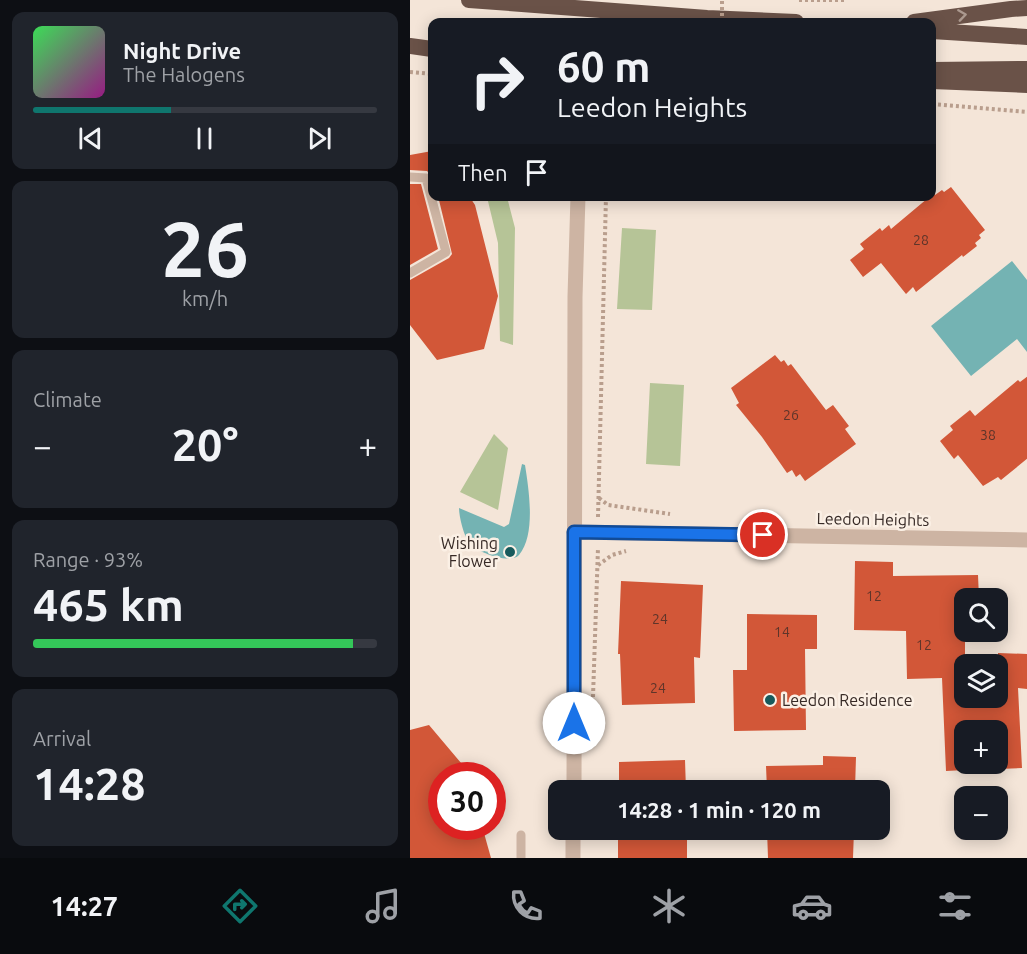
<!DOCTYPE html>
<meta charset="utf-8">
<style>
:root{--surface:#171b24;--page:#20242c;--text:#f1f3f6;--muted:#9ea1a6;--line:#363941;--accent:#0f766e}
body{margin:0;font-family:Ubuntu,sans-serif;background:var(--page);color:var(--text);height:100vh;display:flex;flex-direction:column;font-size:22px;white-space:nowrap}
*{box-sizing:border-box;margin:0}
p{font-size:20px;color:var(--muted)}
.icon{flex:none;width:33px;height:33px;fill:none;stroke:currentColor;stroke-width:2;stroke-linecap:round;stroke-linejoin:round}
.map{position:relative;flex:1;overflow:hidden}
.side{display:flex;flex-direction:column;gap:12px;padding:12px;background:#0d0f14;width:410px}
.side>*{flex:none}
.banner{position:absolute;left:18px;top:18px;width:508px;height:183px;border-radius:12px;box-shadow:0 3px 15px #0003;background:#171b24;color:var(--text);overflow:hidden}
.buttons{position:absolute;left:544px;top:588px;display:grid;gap:12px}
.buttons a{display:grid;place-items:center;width:54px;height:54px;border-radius:12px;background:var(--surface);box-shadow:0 3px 15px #0003;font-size:30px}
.speed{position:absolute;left:18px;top:762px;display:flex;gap:12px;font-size:30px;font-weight:700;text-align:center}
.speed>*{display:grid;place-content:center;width:78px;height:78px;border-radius:50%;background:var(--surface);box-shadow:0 3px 15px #0003;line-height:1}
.speed .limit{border:9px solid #d22;background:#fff;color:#111}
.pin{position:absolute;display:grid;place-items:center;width:51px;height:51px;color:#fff;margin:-26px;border:3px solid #fff;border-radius:50%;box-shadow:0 2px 6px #0007}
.me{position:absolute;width:66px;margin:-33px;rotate:0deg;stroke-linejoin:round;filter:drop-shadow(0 0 4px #0008)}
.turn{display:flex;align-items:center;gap:21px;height:126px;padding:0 30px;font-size:27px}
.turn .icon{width:78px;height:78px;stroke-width:2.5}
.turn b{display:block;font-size:42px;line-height:51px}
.then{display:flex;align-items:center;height:57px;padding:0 30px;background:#0003;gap:12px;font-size:22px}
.big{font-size:45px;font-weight:600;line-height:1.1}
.side .tile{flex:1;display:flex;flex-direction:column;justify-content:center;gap:9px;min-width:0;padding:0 21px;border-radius:12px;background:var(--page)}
.side .dial{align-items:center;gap:0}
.dial b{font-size:78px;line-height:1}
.song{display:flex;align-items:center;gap:18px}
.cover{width:72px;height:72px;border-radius:9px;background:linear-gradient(135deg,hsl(130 70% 55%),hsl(310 70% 35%))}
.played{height:6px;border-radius:3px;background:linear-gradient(90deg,var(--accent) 40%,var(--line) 40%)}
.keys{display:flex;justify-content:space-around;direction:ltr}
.heat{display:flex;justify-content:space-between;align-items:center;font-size:33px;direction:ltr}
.charge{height:9px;border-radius:4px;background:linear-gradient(90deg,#34c759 93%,var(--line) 0)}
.trip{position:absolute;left:138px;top:780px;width:342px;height:60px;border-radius:12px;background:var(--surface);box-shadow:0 3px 15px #0003;font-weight:600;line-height:60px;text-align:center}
.tabs{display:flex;height:96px;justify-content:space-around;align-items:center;background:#090b0e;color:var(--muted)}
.tabs .icon{width:42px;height:42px}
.tabs .current{color:var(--accent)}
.tabs b{font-size:27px;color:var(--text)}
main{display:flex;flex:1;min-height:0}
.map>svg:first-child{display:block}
.green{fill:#b6c497}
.water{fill:#74b3b3}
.building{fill:#d25738}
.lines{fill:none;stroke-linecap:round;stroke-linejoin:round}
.path{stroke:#b99e8d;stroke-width:4;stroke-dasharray:3 3;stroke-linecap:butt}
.service{stroke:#cdb4a3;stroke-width:9}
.minor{stroke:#cdb4a3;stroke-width:15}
.trunk{stroke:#6a5248;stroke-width:16}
.path-bridge{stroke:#b99e8d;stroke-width:4;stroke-dasharray:3 3;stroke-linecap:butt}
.oneway{stroke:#ab998f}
.route-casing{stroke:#114b97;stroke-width:15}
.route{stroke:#1a73e8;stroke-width:10}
.poi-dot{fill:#175a5c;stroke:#fbf0e5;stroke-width:2}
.labels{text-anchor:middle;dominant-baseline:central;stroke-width:5;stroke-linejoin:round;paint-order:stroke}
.number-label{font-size:14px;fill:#5e352a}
.street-label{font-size:16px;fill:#372a26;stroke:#fbf0e5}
.poi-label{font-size:16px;fill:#372a26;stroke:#fbf0e5;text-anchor:end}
</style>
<main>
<section class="side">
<div class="tile">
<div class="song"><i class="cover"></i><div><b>Night Drive</b><p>The Halogens</p></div></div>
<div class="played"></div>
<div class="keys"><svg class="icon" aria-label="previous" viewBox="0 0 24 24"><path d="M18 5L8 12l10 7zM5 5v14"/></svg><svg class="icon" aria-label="pause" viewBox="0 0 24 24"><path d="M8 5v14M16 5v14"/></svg><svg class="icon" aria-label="next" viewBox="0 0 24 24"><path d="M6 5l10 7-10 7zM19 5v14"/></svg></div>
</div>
<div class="tile dial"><b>26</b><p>km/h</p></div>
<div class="tile"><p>Climate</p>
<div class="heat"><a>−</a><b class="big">20°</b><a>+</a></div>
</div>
<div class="tile"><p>Range · 93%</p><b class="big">465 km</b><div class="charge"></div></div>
<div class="tile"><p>Arrival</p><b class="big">14:28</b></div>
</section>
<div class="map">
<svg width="618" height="858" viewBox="0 0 618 858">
<rect width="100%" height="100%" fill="#f4e5d8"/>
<path class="green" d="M77,197H97L105,228L103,345L90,341L88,243Z
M212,228L246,230L242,310L207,309Z
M240,383L274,385L270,466L236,464Z
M84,434L98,448L88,510L50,492Z"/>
<path class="water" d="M602,261L617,280V352L607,339L561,376L521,326Z
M112,464L115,465C119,490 126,535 109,555C100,565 67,552 59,543C54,536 49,517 49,508L94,527L99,524Z"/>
<path class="building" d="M22,151V176L17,171L0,170V155Z
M0,184H11L28,249L0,265Z
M541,187L575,230L569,235L571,238L565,243L567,246L553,257L552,255L506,292L503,287L496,294L471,263L453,277L440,260L454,249L450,244L470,228L472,231L479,225L481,229L524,193L525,195L532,190L534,192Z
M28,196H59L65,205L88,296L74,349L27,360L0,325V280L39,258L42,254Z
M365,355L371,362L374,360L378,366L381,364L416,410L423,405L439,426L435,429L446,444L395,481L390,474L386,477L382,470L377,473L352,437L326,405L329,403L321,388Z
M618,376V458L591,480L588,477L573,486L548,455L544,459L530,441L543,430L540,426L560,410L565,416L608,380L610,382Z
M445,561L483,562V576L568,575L569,598H555V706L588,705V653L618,654V689L608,688L612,768L588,769V730H555V770L536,771L532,678L497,679L496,631L444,630Z
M211,581L293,585L290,658L284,657L285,703L212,705L210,654H208Z
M337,614L407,615V649H395L396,730L324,731L323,670H337Z
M19,725L62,776H32V826H72L81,858H0V730Z
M413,756L446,757L445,790H357L356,766L413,765Z
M275,760L276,790H209V762Z
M208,830H277V858H208Z
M357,830H444L443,858H358Z"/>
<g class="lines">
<path class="path" d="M389,0H435
M0,72L22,74
M522,104L618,112
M189,498L198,505L260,514
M188,517L196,196
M188,565L202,555L216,551
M183,697L188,548"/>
<path class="service" d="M0,177L16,178L36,252L0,273
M111,858V835"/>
<path class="minor" d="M164,532L618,540
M164,790L165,297L168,196
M163,858V830"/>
<path class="trunk" d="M59,0L297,18L386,22
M504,22L601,9L618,8
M522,31L618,37
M0,46L22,49
M522,70L618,69
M522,81L618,85"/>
<path class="path-bridge" d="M312,22V0"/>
</g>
<defs><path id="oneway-chevron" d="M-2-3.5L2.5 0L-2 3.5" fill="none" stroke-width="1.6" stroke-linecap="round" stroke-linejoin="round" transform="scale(1.5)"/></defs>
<use class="oneway" href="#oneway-chevron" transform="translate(552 15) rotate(-8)"/>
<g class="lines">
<g class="route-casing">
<path id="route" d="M164,723V532L353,535"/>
</g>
<use href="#route" class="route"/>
</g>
<g class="poi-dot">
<circle cx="100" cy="552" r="6"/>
<circle cx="360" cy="700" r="6"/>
</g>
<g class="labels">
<g class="number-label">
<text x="511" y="240">28</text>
<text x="381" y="415">26</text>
<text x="578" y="435">38</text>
<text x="464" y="596">12</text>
<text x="250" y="619">24</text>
<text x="372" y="632">14</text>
<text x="514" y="645">12</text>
<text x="248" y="688">24</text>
</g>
<g class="street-label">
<text transform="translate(463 519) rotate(1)">Leedon Heights</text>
</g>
<g class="poi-label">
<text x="88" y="543">Wishing<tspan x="88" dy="18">Flower</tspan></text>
<text x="372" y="700" text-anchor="start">Leedon Residence</text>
</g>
</g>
</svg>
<div class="buttons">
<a><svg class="icon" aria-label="search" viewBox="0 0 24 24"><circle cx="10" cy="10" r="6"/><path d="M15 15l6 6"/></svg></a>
<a><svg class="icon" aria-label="layers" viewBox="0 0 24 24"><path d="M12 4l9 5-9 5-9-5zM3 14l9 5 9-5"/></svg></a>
<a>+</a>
<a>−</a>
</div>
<div class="speed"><div class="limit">30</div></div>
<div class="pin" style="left:353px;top:535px;background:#d93025"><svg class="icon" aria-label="arrive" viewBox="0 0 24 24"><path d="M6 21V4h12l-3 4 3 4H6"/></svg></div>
<svg class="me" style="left:164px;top:723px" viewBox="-20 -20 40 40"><circle r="19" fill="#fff"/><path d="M0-13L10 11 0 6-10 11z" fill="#1a73e8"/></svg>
<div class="trip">14:28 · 1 min · 120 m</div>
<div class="banner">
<div class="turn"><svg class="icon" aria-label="right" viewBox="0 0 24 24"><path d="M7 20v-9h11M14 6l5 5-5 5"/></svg><div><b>60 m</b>Leedon Heights</div></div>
<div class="then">Then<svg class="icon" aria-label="arrive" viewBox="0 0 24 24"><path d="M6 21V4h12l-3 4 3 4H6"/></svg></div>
</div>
</div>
</main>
<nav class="tabs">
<b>14:27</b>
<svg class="icon current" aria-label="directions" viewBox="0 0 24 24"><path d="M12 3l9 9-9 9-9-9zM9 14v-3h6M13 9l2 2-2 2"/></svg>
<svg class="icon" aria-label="music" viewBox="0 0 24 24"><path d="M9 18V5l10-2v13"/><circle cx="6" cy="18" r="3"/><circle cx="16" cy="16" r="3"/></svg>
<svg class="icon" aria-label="phone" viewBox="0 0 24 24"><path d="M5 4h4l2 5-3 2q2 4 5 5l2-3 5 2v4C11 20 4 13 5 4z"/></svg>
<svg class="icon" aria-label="climate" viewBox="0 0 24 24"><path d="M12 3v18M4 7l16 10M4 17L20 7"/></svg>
<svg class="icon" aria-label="car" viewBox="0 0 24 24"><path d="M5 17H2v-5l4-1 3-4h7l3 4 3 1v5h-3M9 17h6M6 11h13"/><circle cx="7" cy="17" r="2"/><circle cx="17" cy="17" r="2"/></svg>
<svg class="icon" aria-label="filters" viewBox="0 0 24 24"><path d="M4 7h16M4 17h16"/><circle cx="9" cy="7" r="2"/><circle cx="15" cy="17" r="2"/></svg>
</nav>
